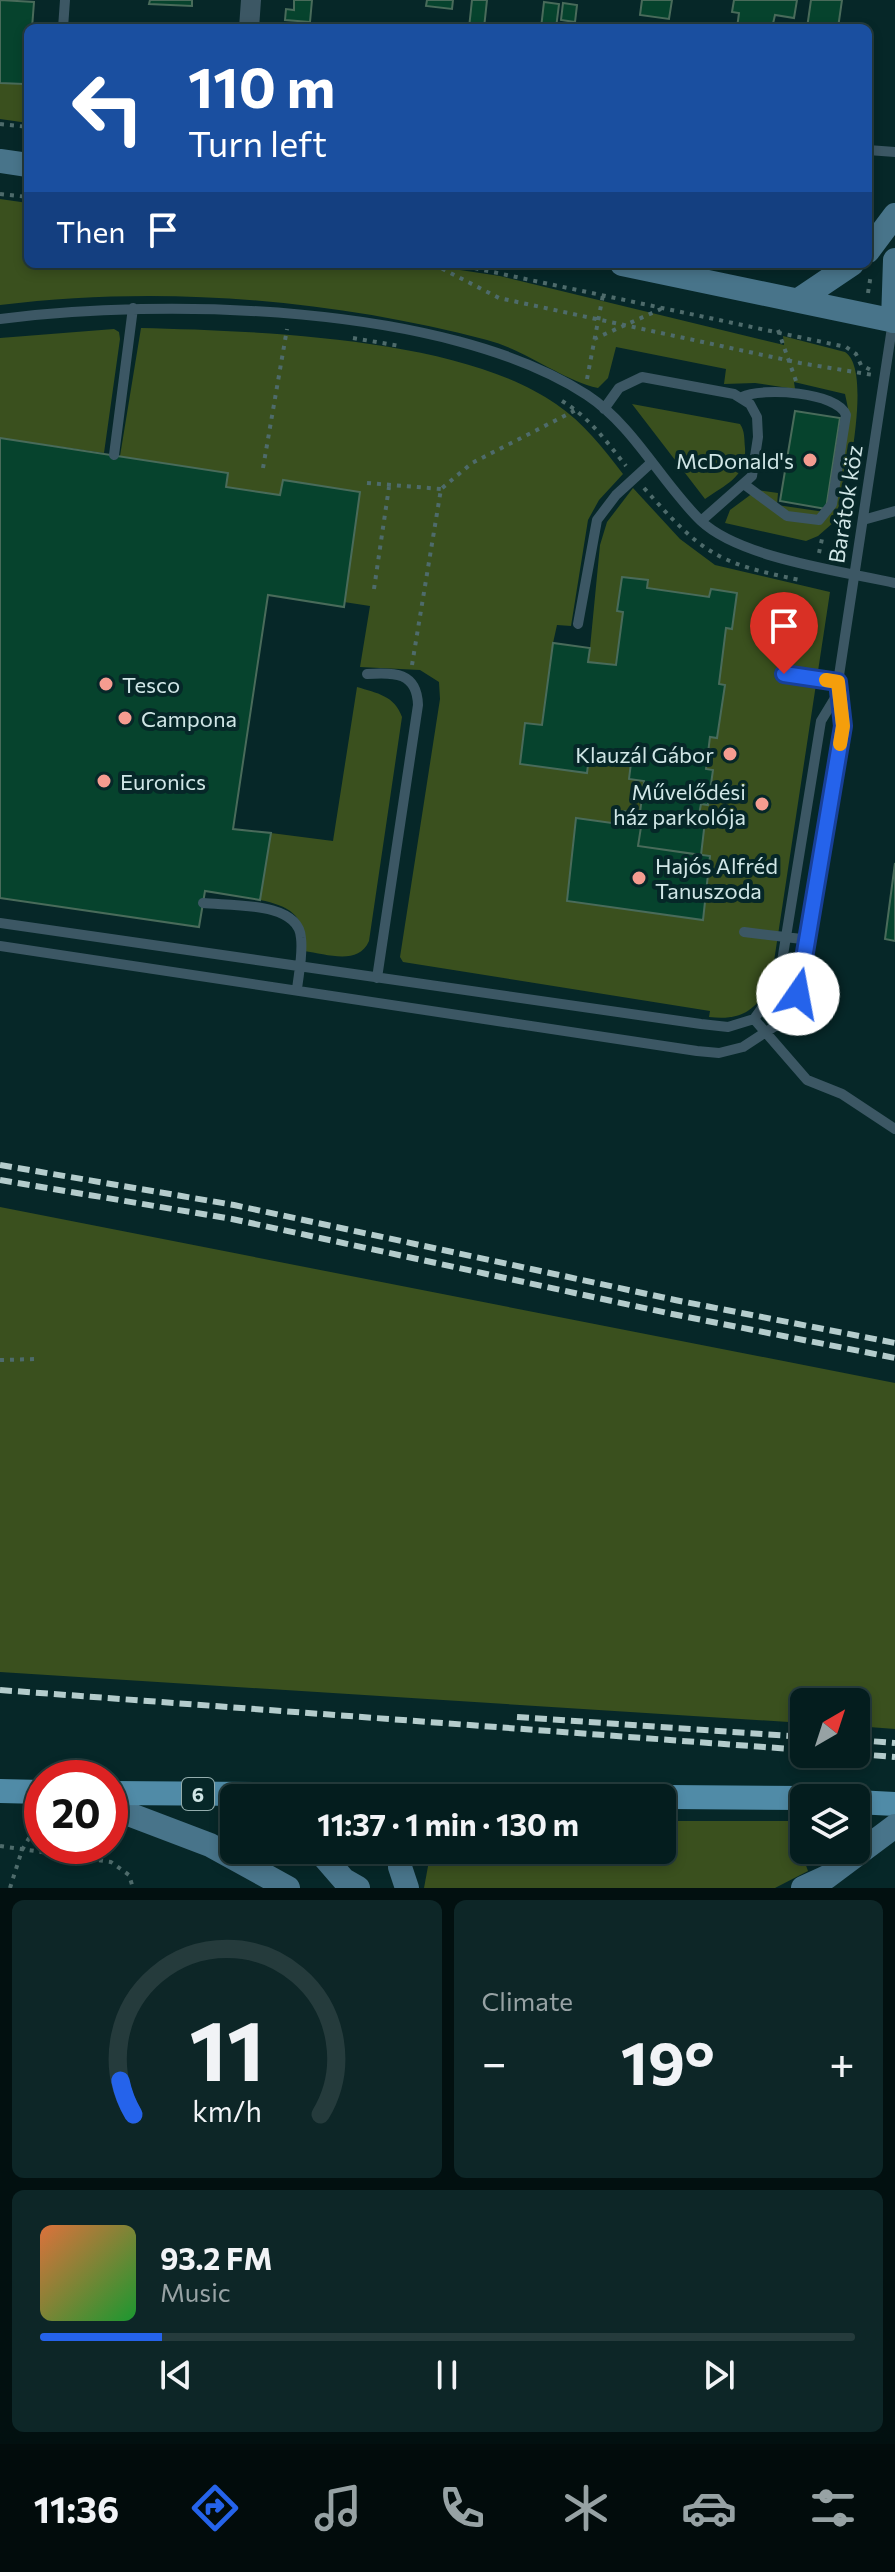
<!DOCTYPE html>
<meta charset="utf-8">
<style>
:root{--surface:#041d1e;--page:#0d2627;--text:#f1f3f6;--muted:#97a2a4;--line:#253b3c;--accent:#2563eb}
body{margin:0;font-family:Commissioner,sans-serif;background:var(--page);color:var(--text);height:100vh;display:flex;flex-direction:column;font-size:30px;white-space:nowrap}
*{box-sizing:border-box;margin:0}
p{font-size:26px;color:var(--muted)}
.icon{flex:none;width:44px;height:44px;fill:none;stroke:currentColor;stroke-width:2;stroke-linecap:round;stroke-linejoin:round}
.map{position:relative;height:1888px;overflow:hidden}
.sheet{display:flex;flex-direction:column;gap:12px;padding:12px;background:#021010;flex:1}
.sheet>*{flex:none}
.hud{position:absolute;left:24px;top:24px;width:848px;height:244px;border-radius:12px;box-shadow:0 4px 12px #0003,0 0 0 2px var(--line);background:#1a4fa0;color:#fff;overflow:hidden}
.needle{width:52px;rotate:39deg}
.controls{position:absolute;left:790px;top:1688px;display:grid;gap:16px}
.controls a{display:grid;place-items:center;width:80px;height:80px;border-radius:12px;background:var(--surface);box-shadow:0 4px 12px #0003,0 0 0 2px var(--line);font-size:40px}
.speed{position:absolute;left:24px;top:1760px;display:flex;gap:16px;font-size:40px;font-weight:700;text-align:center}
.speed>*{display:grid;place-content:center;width:104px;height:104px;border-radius:50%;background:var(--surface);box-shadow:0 4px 12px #0003,0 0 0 2px var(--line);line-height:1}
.speed .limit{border:12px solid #d22;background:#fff;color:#111}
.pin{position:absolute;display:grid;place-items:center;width:68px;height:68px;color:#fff;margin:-82px -34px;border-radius:50% 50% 50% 0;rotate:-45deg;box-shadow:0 0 8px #0007}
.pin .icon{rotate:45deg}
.me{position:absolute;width:88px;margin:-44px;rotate:12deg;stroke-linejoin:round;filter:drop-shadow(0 0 6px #0008)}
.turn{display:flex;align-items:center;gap:28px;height:168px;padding:0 32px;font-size:36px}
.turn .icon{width:104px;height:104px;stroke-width:2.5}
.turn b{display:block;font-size:56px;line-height:68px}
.then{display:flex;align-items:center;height:76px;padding:0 32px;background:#0003;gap:16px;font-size:30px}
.big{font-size:60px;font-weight:700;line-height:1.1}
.sheet .card{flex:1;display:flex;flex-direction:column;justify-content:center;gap:12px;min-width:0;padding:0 28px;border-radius:12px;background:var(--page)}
.sheet .dial{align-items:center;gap:0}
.dial svg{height:208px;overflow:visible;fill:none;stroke:var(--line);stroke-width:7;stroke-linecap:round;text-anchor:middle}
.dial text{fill:var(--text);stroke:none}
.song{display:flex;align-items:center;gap:24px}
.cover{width:96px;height:96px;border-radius:12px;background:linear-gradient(135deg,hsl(20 70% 55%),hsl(130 70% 35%))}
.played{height:8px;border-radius:4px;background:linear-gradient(90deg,var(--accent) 15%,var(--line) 15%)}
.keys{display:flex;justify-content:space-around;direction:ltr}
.heat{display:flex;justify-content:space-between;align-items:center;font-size:44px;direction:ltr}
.sheet .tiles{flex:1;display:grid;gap:12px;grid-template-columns:1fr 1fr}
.card:last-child{grid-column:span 2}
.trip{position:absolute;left:220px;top:1784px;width:456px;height:80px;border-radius:12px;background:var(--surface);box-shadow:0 4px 12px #0003,0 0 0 2px var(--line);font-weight:700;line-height:80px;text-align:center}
.tabs{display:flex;height:128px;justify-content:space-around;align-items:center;background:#020c0c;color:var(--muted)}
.tabs .icon{width:56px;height:56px}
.tabs .selected{color:var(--accent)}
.tabs b{font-size:36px;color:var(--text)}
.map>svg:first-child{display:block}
.green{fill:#3a501e}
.building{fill:#06432d;stroke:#496b5a;stroke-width:2}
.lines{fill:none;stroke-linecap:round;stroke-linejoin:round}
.path{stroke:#4e6b6b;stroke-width:4;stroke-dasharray:4 6;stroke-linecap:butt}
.lane{stroke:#3c5764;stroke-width:10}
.street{stroke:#3c5764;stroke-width:20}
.secondary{stroke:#48748a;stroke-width:24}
.primary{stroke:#508ba7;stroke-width:24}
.rail{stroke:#b4cccc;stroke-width:6;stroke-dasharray:12 6;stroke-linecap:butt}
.secondary-bridge{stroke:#48748a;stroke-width:24}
.route-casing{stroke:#184099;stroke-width:20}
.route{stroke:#2563eb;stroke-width:14}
.slow{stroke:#f59e0b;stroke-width:14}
.poi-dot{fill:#f59c90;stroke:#062728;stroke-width:3}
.labels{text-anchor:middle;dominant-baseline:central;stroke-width:8;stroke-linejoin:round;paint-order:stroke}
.shield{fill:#062728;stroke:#93adad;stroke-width:2}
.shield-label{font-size:20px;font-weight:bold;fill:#d0e6e6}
.poi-label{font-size:22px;fill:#d0e6e6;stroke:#062728;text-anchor:start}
.street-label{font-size:22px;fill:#d0e6e6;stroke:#062728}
</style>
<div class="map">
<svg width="895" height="1888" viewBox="0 0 895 1888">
<rect width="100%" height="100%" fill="#062728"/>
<path class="green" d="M24,77H28V123L0,119V83L23,84Z
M0,199L28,203V264H420L500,276L784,345L783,336L845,352C873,370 846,485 841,516L818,536L806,541L725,523L730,510L757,490L778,493L777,505L825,512L849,413L845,394L794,382L795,389L755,383L724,384L726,369L616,347L608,378L598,388C562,380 526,350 487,340C330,299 162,285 0,305Z
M141,328C256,331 461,337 556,404C584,423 603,448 623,474L599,500L588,520L571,626L557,625L553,643L590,648L600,545L607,522L633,488L680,539L715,565L830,592L771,981C757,1010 742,1021 709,1017L710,1011L403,962L400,957L440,699L439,682L420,670L360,667L370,606L344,602L360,492L283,480L280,495L226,487L228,473L120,456Z
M114,329L119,332L120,339L104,453L0,438V338Z
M632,404L740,424C745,431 744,439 745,448C747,477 726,484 705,499Z
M357,687C377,693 395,696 402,717L369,941C358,966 327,954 304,951C307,917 291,906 260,900L271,833L333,841Z
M0,1207L895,1383V1729L856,1726V1702H804V1723L0,1672Z
M662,1821H790L808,1871L775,1888H424L431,1850H662Z"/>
<path class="building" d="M0,0L34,2L32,28H28V77H24V84L0,83Z
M150,0H192V6L149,4Z
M294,0H312L310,22L285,20L286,9L294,10Z
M427,0H453L452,9L426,6Z
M472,0H487L484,28H469Z
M642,0H672L669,19L640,15Z
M734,0H797L794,18L775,15L772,28H737L739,13L732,12Z
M811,0H842L838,28H807Z
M544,2L559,4L556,28H541Z
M563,3L577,5L575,22L561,20Z
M795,411L840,418L826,509L780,501Z
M0,438L228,473L226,487L280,495L283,480L360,492L344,607L268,595L233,829L271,833L260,900L205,891L199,927L0,898Z
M622,577L648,580L647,588L709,597L711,589L737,593L732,629L726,628L719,684L725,685L717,738L710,737L706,769L713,770L708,805L701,804L698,820L705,821L701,855L638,846L641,827L622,824L624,811L640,813L644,781L629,779L631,763L589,757L587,773L520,764L525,723L542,725L553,643L590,648L588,662L616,665L623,612L617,611Z
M576,818L641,827L638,846L710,856L703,920L567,901Z
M895,863V941L885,939Z"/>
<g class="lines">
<path class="path" d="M0,124L28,127
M0,194L28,197
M433,264L499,298L800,363L873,375
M455,264L846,347L856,354L861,365L873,371
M868,293L871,274
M778,330L796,381
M353,338L400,346
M594,339L661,309
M587,379L603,295
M562,401C589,417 607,442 626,466
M263,468L287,329
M367,483L441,489
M644,488C701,552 715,563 800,580
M819,553L823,534
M374,589L389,487
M412,665L441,489L472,463L578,409
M0,1360L38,1359
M0,1846L111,1862L129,1875L133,1888
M10,1888L22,1850L35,1828"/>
<path class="lane" d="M63,28L65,0
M868,150L895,152
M0,319C163,298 446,303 587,395C634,426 661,482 701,521C740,558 841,571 895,583
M742,397C762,387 838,392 846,415L832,504L819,520L787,516L745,485
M604,409L619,388L642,377L734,394L750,404L757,417L758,437L752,476L701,521
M114,455L133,308
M863,520L895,511
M578,624L597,520L616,495L652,462
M367,674C394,672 417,672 418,705L377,978
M784,674L838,682
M203,903C230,906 299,901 301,938C303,954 299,972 297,989
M0,923L701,1024L728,1027L754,1019
M744,932L810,940
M0,946L697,1051L719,1053L743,1047L786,1019L798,994L843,726L838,682L893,321
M754,1019L778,986L821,721L838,693
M754,1019L807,1080L842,1094L895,1129"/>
<path class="street" d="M249,28L251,0"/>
<path class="secondary" d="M0,161L28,165
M868,251L895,215
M622,264L895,321
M800,299L852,264
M893,321L895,260
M110,1807L210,1845L288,1888
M318,1850L344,1880L358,1888
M403,1850L400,1867L407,1888"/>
<path class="primary" d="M0,1791L42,1792
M110,1793L804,1798
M856,1802L895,1804"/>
<path class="rail" d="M0,1165L234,1205L675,1300L895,1343
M0,1180L232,1219L672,1314L895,1358
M0,1690L804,1750
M517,1717L804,1737
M856,1740L895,1743
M856,1754L895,1757"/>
<path class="secondary-bridge" d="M803,1888L827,1877L895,1826"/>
</g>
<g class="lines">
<g class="route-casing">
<path id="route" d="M784,674L838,682L843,726L798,994"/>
</g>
<use href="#route" class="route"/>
<path class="slow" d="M826,680L838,682L843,726L840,744"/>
</g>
<g class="poi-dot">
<circle cx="810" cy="460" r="8"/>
<circle cx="106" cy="684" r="8"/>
<circle cx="125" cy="718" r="8"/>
<circle cx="730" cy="754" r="8"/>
<circle cx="104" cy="781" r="8"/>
<circle cx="762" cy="804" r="8"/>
<circle cx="639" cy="878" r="8"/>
</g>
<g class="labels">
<rect class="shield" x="182" y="1778" width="32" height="32" rx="6"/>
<g class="shield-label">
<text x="198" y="1794">6</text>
</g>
<g class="poi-label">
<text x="794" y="460" text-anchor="end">McDonald's</text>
<text x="122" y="684">Tesco</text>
<text x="141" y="718">Campona</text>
<text x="714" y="754" text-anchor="end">Klauzál Gábor</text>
<text x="120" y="781">Euronics</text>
<text x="746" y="791" text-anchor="end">Művelődési<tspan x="746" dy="25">ház parkolója</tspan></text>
<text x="655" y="865">Hajós Alfréd<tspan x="655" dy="25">Tanuszoda</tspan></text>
</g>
<g class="street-label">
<text transform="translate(845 504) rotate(-81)">Barátok köz</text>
</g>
</g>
</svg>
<div class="controls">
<a><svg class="needle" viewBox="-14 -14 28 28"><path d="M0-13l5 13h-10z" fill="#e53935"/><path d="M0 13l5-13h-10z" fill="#97a2a4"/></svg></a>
<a><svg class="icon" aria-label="layers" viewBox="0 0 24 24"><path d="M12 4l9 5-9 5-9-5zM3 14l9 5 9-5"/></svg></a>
</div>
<div class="speed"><div class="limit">20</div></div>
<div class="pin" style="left:784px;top:674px;background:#d93025"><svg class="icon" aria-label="arrive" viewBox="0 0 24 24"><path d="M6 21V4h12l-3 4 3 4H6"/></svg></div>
<svg class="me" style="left:798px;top:994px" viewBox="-20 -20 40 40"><circle r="19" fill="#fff"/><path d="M0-13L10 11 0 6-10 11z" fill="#2563eb"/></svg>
<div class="trip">11:37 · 1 min · 130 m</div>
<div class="hud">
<div class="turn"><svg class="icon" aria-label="left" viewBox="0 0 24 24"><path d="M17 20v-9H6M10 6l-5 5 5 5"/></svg><div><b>110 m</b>Turn left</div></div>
<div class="then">Then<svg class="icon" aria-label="arrive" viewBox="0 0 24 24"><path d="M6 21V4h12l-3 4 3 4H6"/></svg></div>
</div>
</div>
<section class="sheet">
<div class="tiles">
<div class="card dial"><svg viewBox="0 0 100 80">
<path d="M14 69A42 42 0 1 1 86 69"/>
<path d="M14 69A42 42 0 0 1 9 56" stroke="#2563eb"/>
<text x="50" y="56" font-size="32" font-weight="700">11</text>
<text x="50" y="72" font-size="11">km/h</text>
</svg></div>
<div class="card"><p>Climate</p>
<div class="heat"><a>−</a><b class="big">19°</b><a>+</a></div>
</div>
<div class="card">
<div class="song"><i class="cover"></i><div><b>93.2 FM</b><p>Music</p></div></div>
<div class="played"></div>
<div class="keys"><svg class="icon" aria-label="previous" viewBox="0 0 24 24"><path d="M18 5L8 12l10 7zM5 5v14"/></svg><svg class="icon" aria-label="pause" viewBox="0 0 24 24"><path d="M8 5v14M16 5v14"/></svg><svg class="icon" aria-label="next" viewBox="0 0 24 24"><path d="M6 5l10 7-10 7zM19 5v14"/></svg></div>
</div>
</div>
</section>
<nav class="tabs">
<b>11:36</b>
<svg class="icon selected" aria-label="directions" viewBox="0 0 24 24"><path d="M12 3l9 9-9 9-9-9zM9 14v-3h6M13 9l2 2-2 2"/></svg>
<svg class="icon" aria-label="music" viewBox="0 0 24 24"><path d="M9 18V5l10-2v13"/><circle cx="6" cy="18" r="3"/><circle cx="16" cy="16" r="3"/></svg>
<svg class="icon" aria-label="phone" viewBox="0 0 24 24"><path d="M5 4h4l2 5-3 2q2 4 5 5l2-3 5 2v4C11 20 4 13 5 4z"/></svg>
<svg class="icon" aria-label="climate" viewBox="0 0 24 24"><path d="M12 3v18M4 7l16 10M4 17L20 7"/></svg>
<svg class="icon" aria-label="car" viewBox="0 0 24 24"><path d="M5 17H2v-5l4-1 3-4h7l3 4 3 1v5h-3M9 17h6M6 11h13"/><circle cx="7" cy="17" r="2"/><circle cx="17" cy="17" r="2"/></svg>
<svg class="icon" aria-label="filters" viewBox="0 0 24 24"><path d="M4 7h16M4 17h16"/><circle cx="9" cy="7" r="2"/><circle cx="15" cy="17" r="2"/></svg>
</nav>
